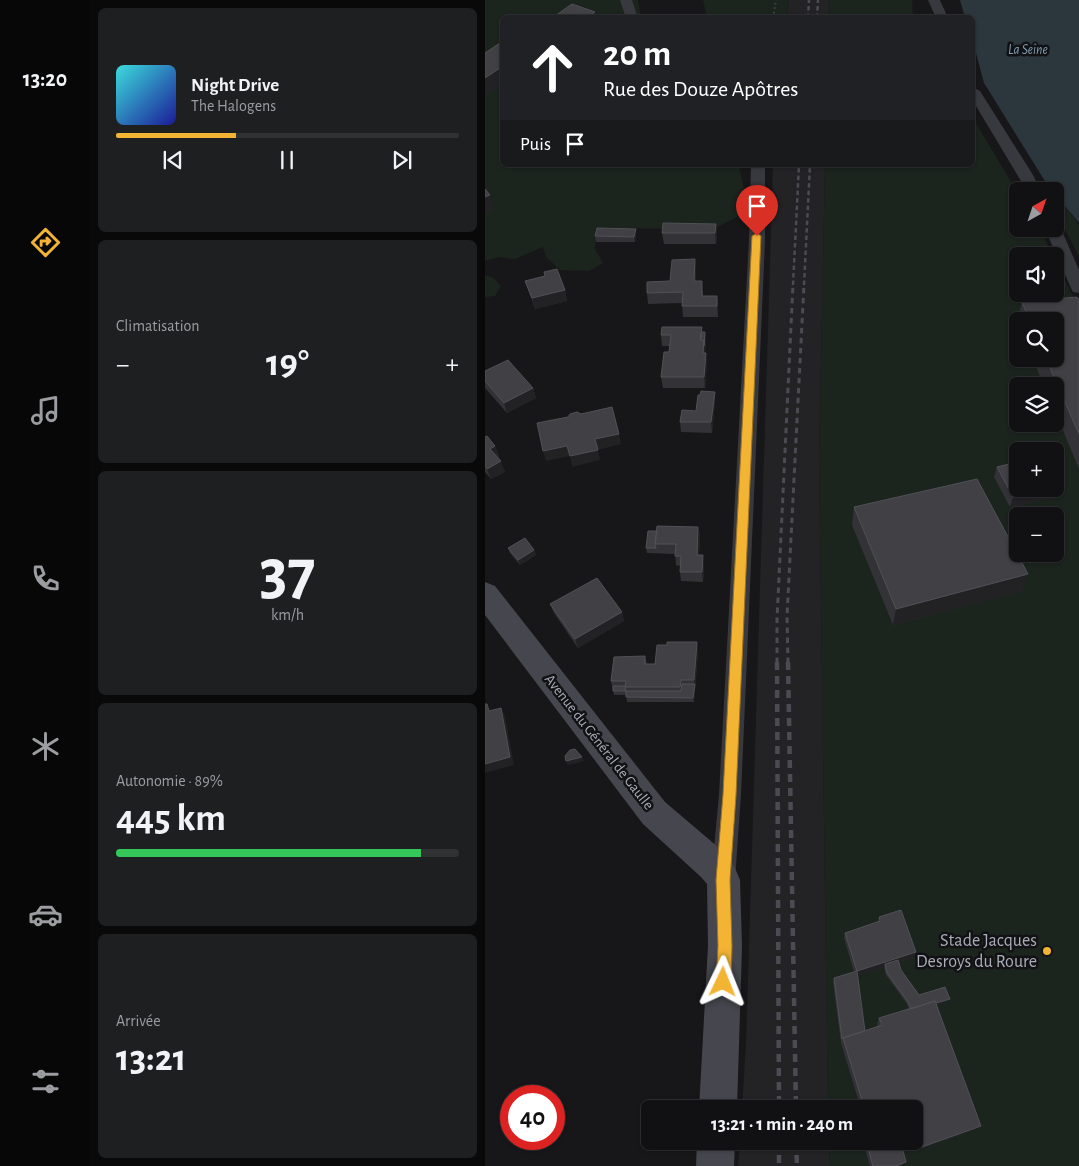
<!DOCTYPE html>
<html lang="fr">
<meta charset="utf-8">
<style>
:root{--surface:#111113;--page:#1e1f21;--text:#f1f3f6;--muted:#9c9da0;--line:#303133;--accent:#f4b433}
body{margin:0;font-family:"Alegreya Sans",sans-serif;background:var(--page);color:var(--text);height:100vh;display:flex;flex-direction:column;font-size:19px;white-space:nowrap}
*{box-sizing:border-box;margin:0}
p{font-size:16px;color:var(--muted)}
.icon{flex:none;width:28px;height:28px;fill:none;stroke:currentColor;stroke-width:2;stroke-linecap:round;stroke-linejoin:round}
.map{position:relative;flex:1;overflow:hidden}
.details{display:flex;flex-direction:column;gap:8px;padding:8px;background:#09090a;width:395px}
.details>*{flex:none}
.banner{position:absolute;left:15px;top:15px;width:475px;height:152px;border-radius:8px;box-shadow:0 1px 4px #0004,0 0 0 1px var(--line);background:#202124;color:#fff;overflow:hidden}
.needle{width:32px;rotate:40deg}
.controls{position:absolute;left:524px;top:182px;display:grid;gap:10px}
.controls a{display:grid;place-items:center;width:55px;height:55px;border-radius:8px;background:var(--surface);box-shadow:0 1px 4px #0004,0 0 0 1px var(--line);font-size:25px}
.speed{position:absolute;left:15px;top:1085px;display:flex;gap:10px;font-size:25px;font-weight:700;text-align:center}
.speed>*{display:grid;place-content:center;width:65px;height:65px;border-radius:50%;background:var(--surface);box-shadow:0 1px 4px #0004,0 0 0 1px var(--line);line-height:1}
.speed .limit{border:8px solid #d22;background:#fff;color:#111}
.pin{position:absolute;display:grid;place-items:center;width:42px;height:42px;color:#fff;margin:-51px -21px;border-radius:50% 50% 50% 0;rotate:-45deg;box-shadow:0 0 5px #0007}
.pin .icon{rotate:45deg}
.me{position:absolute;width:55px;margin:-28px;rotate:2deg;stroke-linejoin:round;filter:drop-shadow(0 0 4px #0008)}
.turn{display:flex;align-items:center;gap:18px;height:105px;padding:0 20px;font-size:22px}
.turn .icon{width:65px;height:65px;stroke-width:2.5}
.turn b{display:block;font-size:35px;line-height:42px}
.then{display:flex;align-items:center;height:48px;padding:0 20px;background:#0003;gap:10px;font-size:19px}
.big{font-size:38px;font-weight:700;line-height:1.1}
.details .card{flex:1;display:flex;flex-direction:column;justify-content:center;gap:8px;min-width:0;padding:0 18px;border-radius:8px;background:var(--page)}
.details .dial{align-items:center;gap:0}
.dial b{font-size:65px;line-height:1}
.song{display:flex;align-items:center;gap:15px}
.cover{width:60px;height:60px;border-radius:8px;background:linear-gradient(135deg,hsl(180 70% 55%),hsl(240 70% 35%))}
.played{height:5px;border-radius:2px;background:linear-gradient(90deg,var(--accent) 35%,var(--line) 35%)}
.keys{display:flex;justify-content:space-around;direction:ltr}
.heat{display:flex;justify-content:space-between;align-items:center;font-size:28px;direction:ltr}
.charge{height:8px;border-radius:4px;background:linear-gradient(90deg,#34c759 89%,var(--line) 0)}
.trip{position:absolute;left:156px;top:1100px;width:282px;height:50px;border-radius:8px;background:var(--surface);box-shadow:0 1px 4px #0004,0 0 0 1px var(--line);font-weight:700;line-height:50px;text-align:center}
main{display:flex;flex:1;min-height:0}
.dock{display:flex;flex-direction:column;width:90px;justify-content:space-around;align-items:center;background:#070708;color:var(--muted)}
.dock .icon{width:35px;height:35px}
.dock .on{color:var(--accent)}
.dock b{font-size:22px;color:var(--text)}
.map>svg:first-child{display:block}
.built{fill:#232326}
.green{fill:#1c241e;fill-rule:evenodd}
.water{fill:#2c363d}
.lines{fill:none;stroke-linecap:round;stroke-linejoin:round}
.path{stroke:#3e4045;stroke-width:2;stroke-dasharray:2 2.5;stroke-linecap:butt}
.street{fill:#38393e;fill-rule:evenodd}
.secondary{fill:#46474e;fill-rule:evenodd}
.rail-far2{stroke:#4b4c53;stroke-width:2.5;stroke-dasharray:4.5 3;stroke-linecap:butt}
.rail-far1{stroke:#4b4c53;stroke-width:3;stroke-dasharray:5.5 4.5;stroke-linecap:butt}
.rail{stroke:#4b4c53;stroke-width:4.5;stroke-dasharray:8 6;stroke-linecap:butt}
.wall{fill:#333337;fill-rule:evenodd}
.shaded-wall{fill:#222225}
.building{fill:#404045;stroke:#505157}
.route{fill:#f4b433;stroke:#9f7521}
.poi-dot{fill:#f4b433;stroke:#121214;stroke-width:2}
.labels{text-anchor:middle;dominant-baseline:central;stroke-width:5;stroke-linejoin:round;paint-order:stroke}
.far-water-label{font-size:14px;font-style:italic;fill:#7f9bb4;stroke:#121214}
.street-label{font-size:15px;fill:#a9adb9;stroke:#121214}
.near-poi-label{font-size:18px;fill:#a9adb9;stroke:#121214;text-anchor:end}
</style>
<main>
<nav class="dock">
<b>13:20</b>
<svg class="icon on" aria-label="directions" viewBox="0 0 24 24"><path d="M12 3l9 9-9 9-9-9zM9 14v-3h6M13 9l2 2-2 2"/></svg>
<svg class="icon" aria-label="music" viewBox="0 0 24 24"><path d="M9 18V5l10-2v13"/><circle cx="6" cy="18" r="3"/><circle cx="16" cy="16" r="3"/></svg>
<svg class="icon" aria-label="phone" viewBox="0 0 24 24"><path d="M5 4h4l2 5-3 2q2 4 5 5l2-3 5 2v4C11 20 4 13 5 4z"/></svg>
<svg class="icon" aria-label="climate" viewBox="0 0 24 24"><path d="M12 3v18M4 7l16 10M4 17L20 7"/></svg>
<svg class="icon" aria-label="car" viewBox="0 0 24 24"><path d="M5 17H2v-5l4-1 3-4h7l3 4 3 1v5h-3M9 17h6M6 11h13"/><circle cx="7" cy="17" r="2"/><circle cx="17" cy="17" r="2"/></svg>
<svg class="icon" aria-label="filters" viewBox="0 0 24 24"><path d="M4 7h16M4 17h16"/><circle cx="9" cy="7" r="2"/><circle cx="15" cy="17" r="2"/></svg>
</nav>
<section class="details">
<div class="card">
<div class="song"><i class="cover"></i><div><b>Night Drive</b><p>The Halogens</p></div></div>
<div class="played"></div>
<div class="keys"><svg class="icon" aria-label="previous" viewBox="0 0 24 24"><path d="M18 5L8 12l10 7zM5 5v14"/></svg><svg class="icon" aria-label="pause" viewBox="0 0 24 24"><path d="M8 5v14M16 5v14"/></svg><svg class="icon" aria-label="next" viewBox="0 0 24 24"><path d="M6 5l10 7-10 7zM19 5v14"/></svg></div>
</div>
<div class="card"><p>Climatisation</p>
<div class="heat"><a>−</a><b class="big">19°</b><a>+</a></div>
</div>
<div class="card dial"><b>37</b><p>km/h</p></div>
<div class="card"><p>Autonomie · 89%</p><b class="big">445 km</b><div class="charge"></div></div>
<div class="card"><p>Arrivée</p><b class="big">13:21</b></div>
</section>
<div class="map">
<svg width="594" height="1166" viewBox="0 0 594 1166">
<rect width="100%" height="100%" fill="#171719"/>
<path class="built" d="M304,0H345L344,17L302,18Z
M288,165H340L334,458L343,1109H257L261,1044Z
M255,1141H344L345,1166H253Z"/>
<path class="green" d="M0,0H153L156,17L170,16V17L18,18V165H288L254,166L262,202L256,215L228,229L112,228L110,249L118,263L104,271L75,270L61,257L58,247L30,259L14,257L0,261Z
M218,0H304L302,17H222Z
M345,0H427L428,17H344Z
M488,118L532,192V229H555L568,256H532V294H570V259L594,309V1166H345L344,1141H430V1109H343L334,458L340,165H488ZM532,321H570V359H532ZM532,386H570V424H532ZM532,451H570V489H532ZM532,516H570V554H532Z
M579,205L594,225V257L580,229Z
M0,275L7,277L16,286L10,296L0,297Z"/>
<path class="water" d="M475,0H594V223L570,194V191L563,186L499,83L488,42V18L480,17Z"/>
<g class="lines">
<path class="path" d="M288,18L291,0"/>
<path class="street" d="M135,0H147L153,18H141Z
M443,0H455L463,18H451Z
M488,87L495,91L548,175L556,191H542L488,101Z
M266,165H280V240L256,795L250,880L247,889L238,892L229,889L226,880L234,795L264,240Z
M570,225L576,229L594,270V293L588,292L586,288L560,229H570Z"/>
<path class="secondary" d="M0,582L10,586L180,802L240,853L250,868L255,880L257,946L252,1109H214L223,946L222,884L216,877L158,824L0,615Z
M212,1141H250L249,1166H211Z"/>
<path class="rail-far2" d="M323,18L324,0
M332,18L333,0
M308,285L314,165
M319,285L325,165"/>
<path class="rail-far1" d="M292,663V619L308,284
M303,663L302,616L319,284"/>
<path class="rail" d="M292,662L294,1109
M303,662L311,1109
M294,1141V1166
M311,1141L312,1166"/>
</g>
<path class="wall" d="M231,224L232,235L231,244H179L177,233Z
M151,234L150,242H111L110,236Z
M210,259L211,281L218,292V296H232L233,317H198L197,303L163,304L162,293L185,281Z
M59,272L80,290L82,301L50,309L40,281L60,276Z
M594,300V469L570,411V386H559L548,359H570V321L532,322L537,302Z
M217,327V332H220L221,338L220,353L222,363L220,388H178L176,377L184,352L185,346H177L176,335Z
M0,371L48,388L51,398L22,413L0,388Z
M230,402L227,433L196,432L195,422L211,411Z
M0,437L10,446L14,456L13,457L20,472L6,479L0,472Z
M512,467L570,497L525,507L509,477Z
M369,507L537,591L408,625L367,525Z
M213,527L215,537L214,555L219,565L218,582L196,581L195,572V566L191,565L190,554L162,553L161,548L172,531Z
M23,548L49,550L51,555L35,565L25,553Z
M65,604L137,612L139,621L93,648L69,613Z
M213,651L209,702H142L141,695H129L126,681L160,656L162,664H170Z
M394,917L431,952L429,957L414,962L416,970L434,995L465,999L463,1001L452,1005L491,1129L433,1150L431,1143L417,1148L418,1164L413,1166H385L378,1141H430L376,1109L356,1043L348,982L349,978L369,972L359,938L360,933L393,922ZM399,967L401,975L422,1004L424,1009L394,1018L392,1024L393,1027L380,1031L372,975Z"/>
<path class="shaded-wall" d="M110,12L111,18H102Z
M18,66V84L0,96V78Z
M5,195L9,211L0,214V197Z
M231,224L232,235L231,244L230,233Z
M151,229V234L150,242L149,237Z
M210,259L211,270L210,292L209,281Z
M80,290L82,301L50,309L47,298Z
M220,332L221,338L219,364L218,353Z
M221,353L222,363L220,388L219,377Z
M48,388L51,398L22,413L19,403Z
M230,392V402L227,433L226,422Z
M134,434L136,444L113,450L110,439Z
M10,446L14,456L9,459L5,449Z
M82,446L85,456L61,461L58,451Z
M113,450L115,460L87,467L85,456Z
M16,461L20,472L6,479L2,469Z
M573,486L570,497L525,507L528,497L563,489H570V487Z
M213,527L215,537L213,564L212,555Z
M49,550L51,555L35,565L33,560Z
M218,555L219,565L218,582L217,572Z
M543,574L537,591L408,625L411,609Z
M137,612L139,621L93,648L90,639Z
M212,642L213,651L210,689L209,680Z
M210,684V689L209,702L208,698Z
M16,708L20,716L29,765L0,773V764Z
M97,757L99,761L83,765L81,761Z
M431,952L429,957L400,966V964L399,967L370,976L372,971Z
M465,999L463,1001L426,1013L427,1011Z
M496,1126L491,1129L433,1150L437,1147Z
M434,1140L431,1143L413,1149L417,1147Z"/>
<path class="building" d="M87,4L110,12L102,18H67Z
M18,41V66L0,78V53Z
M0,189L5,195L0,197Z
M178,223L231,224L230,233H177Z
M112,228L151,229L149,237L110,236Z
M210,259L209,281H217V296H232V306H197L198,292L162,293V282L185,281L187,260Z
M72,269L80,290L47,298L40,281L60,276L59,272Z
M592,297L594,300V434L561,359H570V321H545L537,302Z
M177,327H217L215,340L219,341L218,353H221L219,377H176L179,352H184L186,335H176Z
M217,332H220L219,346V341L216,340Z
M23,360L48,388L19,403L0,381V371Z
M216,391L230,392L226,422H195L197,410L211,411L213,395H215Z
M127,407L134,434L110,439L113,450L85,456L82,446L58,451L52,423L83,417L85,414L92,412L96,414Z
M2,436L10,446L5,449L16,461L2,469L0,466V437Z
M532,462V489H563L528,497L512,467Z
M492,479L543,574L411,609L369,507Z
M570,481L573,486L570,487Z
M172,526L213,527L212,555H218L217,572H195L196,556H190L191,544H170Z
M163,531H172L170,544L171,548H161Z
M40,538L49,550L33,560L23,548Z
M112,578L137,612L90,639L65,604Z
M182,642H212L209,680H196L195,687H140L141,681H126L129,657L160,656V664H170L172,645H182Z
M197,684H210L208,698L141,697V691H196Z
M128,686H140L141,691H128Z
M0,704H2L4,711L16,708L25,757L0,764Z
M90,749L97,757L81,761L80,756L85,750Z
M416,910L431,952L372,971L360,933L395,921L394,917Z
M413,960L416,970L434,995L460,987L465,999L451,1003L450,1001L426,1009L423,1002L402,973L400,964Z
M372,971L380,1031L358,1038L357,1039L349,978Z
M450,1001L496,1126L437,1147L434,1140L417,1147L421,1162L411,1166H388L381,1141H430V1109H376L379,1107L358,1038L397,1025L394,1018Z"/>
<path class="route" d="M272,233L276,236L251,795L245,880L247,946L246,982L244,988L238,990L233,988L231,982L233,946L231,880L238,795L267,236Z"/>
<circle class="poi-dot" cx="562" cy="951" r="5"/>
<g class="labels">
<g class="far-water-label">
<text x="543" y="50">La Seine</text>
</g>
<g class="street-label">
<text transform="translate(114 742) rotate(52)">Avenue du Général de Gaulle</text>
</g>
<g class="near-poi-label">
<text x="552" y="941">Stade Jacques<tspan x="552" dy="21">Desroys du Roure</tspan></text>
</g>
</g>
</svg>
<div class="controls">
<a><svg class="needle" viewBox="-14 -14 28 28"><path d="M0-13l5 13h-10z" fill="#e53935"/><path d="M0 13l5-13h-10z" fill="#9c9da0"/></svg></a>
<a><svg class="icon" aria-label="sound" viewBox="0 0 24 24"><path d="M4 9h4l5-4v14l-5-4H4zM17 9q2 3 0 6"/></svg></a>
<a><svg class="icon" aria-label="search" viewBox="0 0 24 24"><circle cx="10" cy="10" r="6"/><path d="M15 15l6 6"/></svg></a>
<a><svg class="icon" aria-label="layers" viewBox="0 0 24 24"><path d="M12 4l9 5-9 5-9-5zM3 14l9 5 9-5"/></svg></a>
<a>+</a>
<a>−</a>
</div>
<div class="speed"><div class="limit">40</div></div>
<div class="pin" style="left:272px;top:236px;background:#d93025"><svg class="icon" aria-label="arrive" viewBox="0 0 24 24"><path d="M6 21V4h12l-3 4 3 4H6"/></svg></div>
<svg class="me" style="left:238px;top:982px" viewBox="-20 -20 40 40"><path d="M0-17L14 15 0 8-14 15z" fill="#f4b433" stroke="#fff" stroke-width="4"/></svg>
<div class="trip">13:21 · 1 min · 240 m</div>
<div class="banner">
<div class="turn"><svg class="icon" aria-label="ahead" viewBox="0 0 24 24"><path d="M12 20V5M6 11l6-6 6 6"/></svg><div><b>20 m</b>Rue des Douze Apôtres</div></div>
<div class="then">Puis<svg class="icon" aria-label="arrive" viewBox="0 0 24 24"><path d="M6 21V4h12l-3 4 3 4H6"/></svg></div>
</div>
</div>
</main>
